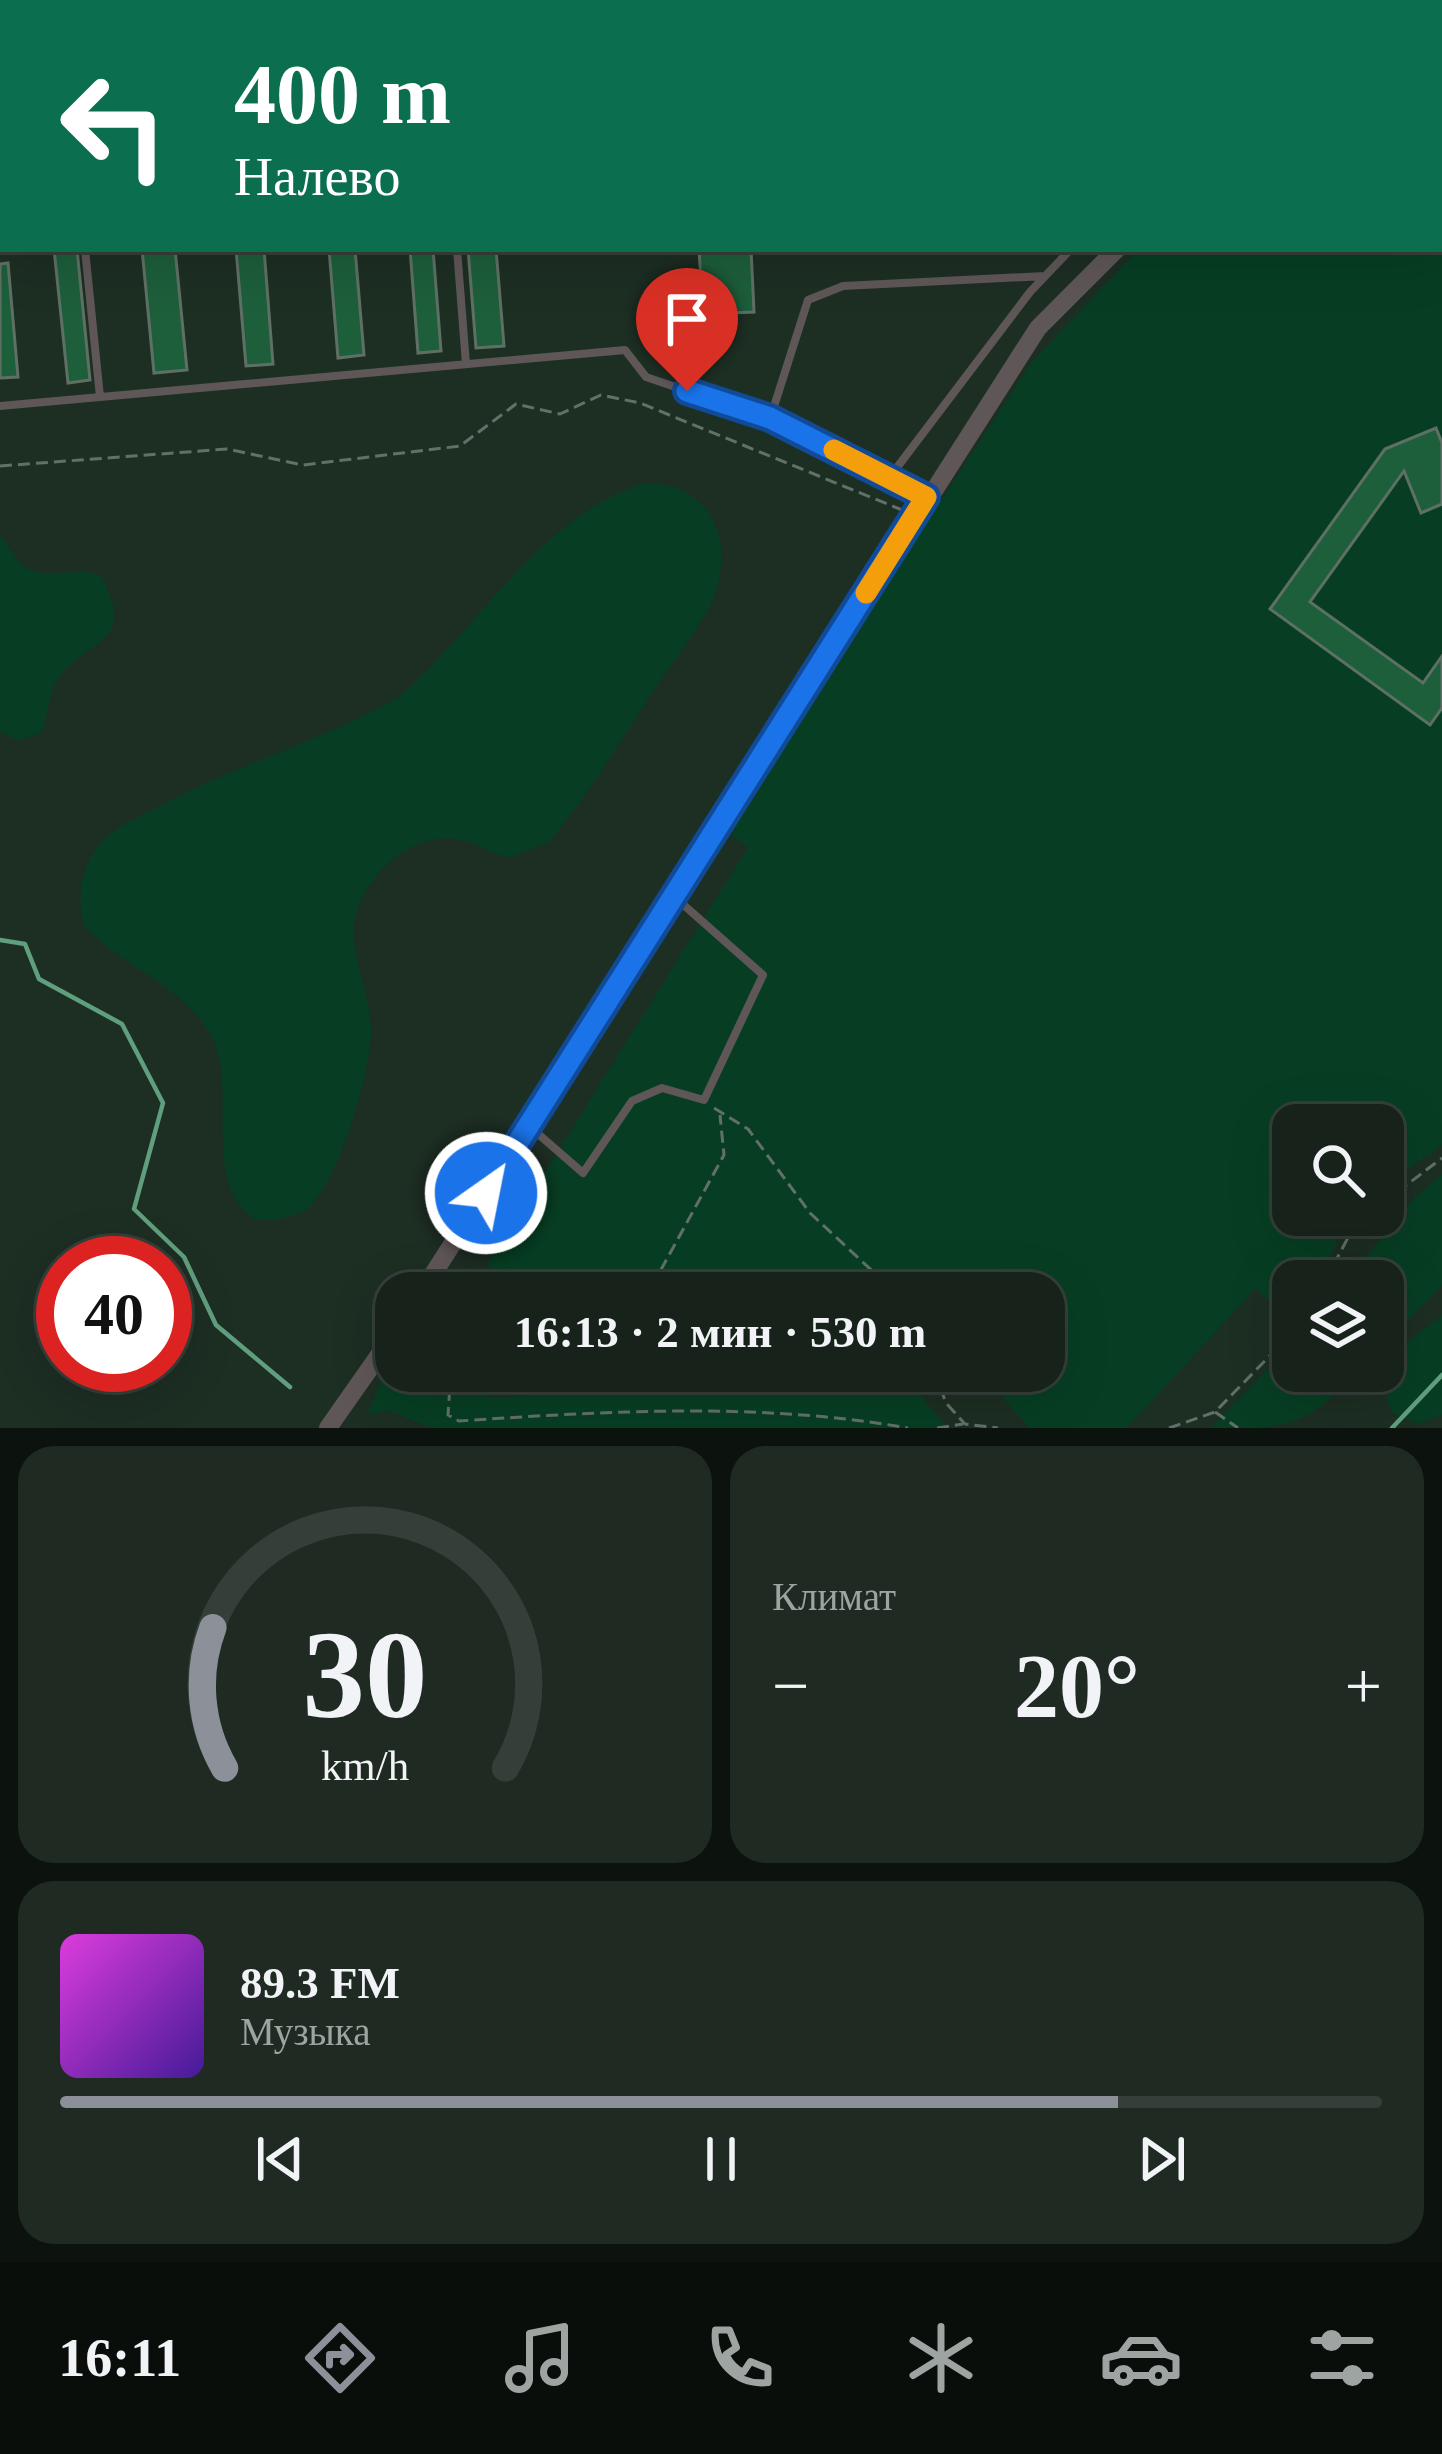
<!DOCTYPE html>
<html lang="ru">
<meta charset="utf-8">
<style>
:root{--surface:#16221a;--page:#1f2a23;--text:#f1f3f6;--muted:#9ea4a2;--line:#353f39;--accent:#8c9099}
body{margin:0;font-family:Georgia,serif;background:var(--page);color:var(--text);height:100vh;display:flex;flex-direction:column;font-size:45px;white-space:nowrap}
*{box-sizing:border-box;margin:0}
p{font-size:39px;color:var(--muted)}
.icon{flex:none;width:66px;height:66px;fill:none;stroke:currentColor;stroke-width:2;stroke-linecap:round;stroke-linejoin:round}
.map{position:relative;height:1428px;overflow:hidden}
.sheet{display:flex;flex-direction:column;gap:18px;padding:18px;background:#0c130e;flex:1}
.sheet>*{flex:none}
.top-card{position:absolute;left:0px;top:0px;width:1443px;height:252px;box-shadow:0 12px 48px #0002,0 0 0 3px var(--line);background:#0b6e4f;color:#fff;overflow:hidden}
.fabs{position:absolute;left:1272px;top:1104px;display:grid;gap:24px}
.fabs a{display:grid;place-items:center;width:132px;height:132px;border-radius:24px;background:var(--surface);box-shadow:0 12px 48px #0002,0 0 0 3px var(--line);font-size:60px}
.speed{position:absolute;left:36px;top:1236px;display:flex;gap:24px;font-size:60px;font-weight:700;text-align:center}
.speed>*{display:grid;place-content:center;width:156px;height:156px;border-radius:50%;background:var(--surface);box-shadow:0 12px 48px #0002,0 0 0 3px var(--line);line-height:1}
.speed .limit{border:18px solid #d22;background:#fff;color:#111}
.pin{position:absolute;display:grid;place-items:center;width:102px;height:102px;color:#fff;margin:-123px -51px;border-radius:50% 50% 50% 0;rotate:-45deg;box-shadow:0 0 12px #0007}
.pin .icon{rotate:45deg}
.me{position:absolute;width:132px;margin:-66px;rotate:33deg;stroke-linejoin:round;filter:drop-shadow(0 0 9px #0008)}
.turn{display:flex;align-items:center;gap:42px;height:252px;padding:0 36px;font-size:54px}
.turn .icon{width:156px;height:156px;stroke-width:2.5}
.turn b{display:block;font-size:84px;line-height:102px}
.big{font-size:90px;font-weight:800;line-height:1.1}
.sheet .card{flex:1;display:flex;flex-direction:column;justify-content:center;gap:18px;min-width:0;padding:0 42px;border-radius:36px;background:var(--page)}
.sheet .dial{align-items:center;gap:0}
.dial svg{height:312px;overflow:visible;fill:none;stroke:var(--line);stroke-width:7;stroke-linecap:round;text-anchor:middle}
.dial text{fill:var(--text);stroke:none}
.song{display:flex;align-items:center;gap:36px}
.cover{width:144px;height:144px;border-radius:18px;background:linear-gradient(135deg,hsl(300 70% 55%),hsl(260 70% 35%))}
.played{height:12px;border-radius:6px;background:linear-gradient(90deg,var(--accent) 80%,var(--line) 80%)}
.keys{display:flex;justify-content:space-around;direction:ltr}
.heat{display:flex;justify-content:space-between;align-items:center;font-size:66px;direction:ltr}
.sheet .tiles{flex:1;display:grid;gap:18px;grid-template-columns:1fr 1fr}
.card:last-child{grid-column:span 2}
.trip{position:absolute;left:375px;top:1272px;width:690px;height:120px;border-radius:36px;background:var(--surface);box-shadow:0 12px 48px #0002,0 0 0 3px var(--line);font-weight:800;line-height:120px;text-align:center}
.tab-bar{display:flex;height:192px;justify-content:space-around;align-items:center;background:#090e0a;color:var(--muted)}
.tab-bar .icon{width:84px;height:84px}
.tab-bar .on{color:var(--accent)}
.tab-bar b{font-size:54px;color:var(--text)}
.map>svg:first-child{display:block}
.green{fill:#073e23}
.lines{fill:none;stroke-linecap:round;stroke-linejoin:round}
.stream{stroke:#609f7d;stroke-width:4.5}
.building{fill:#1d5e3b;stroke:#5e7064;stroke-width:3}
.path{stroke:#627168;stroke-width:3;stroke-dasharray:12 6;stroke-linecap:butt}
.service{stroke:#5f5658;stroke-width:8}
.tertiary{stroke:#5f5658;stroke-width:18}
.route-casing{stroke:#114b97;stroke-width:30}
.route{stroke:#1a73e8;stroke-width:21}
.slow{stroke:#f59e0b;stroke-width:21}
</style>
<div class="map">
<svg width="1442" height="1428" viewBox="0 0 1442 1428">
<rect width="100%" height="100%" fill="#1d2e23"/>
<path class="green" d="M1370,0H1442V1145L1383,1188V1125H1293V1215H1349L1319,1281H1293V1319L1255,1289L1127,1428H1030L978,1371H1044V1293H495L488,1263L748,847L732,837L734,818L1031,363L1139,249H1440V3Z
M646,483C708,483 735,537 715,594C703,625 678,654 660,681C624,735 591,792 549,842L509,858C492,854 474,842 457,839C406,831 352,886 354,935C355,969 372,1001 371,1035C370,1073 338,1183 309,1207C294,1219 274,1220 256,1220C201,1185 236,1097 215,1045C193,989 123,968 85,927C74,897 83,856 109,835C122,824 141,816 157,808C235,765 322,741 399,697C480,627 540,515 646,483Z
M0,535C8,543 14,558 23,566C43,581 77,567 100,575C139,644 88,638 60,676C48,692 49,714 42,732L19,741L0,732Z
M1442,1174V1286L1383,1345V1281H1347L1415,1197Z
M1442,1316V1415L1418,1424L1392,1413C1372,1362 1403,1345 1442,1316Z
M1293,1343V1371H1359C1303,1428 1293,1428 1211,1428Z
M396,1363V1371H451L487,1397L525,1396L554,1371H859L914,1388L948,1428H432L390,1411L367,1414L384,1376Z"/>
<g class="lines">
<path class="stream" d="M0,940L25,944L39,979L122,1024L163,1103L134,1209L184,1257L216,1325L290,1387
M1392,1428L1442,1375"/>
</g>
<path class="building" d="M54,249H77L90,380L68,383Z
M142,249H175L187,370L154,373Z
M236,249H264L273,364L246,366Z
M329,249H355L364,355L338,358Z
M410,249H433L441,351L418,353Z
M468,249H496L504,346L476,348Z
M699,249H751L754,312L703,314Z
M8,263L18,377L0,378V264Z
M1436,428L1442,443V504L1421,513L1404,471L1310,602L1423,683L1442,656V708L1430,725L1270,609L1385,449Z"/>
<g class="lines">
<path class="path" d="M1434,3L1436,0
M1440,96L1442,98
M0,466L227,449L303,465L460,446L516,404L560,414L601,395L640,403L902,510
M714,1108L748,1129L810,1213L896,1293
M1383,1203L1442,1158
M1325,1281L1351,1232L1368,1215
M652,1286L724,1155L720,1115
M451,1371L448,1415L459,1421C608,1411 760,1402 908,1428
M934,1371L946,1403L965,1424L998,1428
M1215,1412L1238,1428
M937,1428L963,1424
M1169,1428L1215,1412L1293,1332"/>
<path class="service" d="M252,0L253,3
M320,0V3
M577,0L578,3
M0,158L3,157
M85,249L100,397
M457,249L466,364
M0,406L625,350L646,377L770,419L925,496
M770,419L808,300L843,286L1045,276
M889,478L1030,292L1071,249
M529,1126L583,1173L632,1101L662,1088L704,1100L763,975L678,900"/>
<path class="tertiary" d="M1297,0V3
M421,1293L1038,328L1117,249
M328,1428L396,1331"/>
</g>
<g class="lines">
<g class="route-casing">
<path id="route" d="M486,1193L926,497L770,418L687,391"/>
</g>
<use href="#route" class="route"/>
<path class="slow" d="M834,450L926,497L866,593"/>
</g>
</svg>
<div class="fabs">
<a><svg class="icon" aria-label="search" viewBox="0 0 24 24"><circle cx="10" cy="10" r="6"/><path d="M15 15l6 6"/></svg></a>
<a><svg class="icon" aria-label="layers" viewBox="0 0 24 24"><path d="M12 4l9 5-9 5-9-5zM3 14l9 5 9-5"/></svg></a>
</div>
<div class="speed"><div class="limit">40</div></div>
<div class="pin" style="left:687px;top:391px;background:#d93025"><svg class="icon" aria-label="arrive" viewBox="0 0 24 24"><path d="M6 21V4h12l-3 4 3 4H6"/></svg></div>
<svg class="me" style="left:486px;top:1193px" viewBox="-20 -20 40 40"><circle r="17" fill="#1a73e8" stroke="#fff" stroke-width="3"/><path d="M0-11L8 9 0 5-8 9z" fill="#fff"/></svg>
<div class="trip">16:13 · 2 мин · 530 m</div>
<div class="top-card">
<div class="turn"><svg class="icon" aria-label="left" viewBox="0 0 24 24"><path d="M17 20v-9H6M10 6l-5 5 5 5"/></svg><div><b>400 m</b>Налево</div></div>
</div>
</div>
<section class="sheet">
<div class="tiles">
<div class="card dial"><svg viewBox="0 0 100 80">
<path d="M14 69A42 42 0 1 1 86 69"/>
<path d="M14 69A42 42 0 0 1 11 33" stroke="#8c9099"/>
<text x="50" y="56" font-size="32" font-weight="700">30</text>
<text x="50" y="72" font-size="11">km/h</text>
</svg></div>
<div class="card"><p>Климат</p>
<div class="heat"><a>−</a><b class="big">20°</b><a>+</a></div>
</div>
<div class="card">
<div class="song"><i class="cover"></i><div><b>89.3 FM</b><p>Музыка</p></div></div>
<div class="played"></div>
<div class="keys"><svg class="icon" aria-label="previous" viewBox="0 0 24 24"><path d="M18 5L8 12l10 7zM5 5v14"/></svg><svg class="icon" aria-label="pause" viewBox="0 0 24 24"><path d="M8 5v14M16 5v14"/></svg><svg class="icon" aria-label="next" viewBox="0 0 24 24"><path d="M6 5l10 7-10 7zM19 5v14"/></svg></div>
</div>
</div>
</section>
<nav class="tab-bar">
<b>16:11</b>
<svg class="icon on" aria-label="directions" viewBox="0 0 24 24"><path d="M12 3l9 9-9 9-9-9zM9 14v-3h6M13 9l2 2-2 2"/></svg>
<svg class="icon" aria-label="music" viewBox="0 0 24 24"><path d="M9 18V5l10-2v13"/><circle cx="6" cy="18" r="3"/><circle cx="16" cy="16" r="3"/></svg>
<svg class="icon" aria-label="phone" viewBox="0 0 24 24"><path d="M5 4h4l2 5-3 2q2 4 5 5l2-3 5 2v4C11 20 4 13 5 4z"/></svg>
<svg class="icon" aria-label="climate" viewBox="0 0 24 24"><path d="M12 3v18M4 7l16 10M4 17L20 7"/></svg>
<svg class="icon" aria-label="car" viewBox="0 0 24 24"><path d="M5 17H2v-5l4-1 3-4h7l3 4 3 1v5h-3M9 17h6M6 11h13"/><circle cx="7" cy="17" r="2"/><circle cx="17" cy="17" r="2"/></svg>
<svg class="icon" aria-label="filters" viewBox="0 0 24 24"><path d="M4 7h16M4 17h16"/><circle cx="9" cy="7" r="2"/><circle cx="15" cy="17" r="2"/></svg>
</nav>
